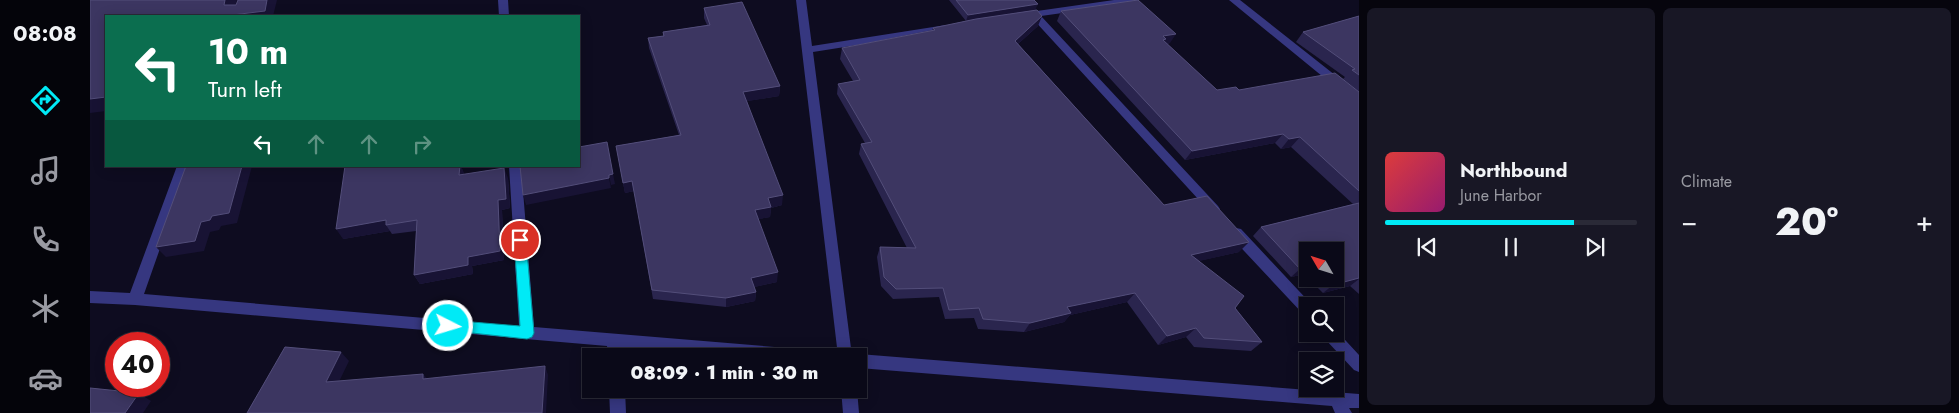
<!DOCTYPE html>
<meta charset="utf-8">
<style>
:root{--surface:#0a0918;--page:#181725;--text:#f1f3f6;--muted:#999aa2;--line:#2a2a37;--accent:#00eaf6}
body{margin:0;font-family:Jost,sans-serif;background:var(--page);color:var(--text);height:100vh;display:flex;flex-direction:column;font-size:19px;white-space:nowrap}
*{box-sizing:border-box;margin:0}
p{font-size:16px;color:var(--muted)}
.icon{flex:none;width:28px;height:28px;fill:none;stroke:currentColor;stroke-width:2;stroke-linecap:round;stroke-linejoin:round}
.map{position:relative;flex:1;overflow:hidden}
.details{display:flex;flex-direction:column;gap:8px;padding:8px;background:#06050d;width:600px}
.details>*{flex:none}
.top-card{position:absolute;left:15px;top:15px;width:475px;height:152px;border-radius:0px;box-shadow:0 2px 12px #0003,0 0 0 1px var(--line);background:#0b6e4f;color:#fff;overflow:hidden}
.needle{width:32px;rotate:309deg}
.controls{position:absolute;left:1209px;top:242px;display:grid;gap:10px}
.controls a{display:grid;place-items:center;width:45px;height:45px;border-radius:0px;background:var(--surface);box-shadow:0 2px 12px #0003,0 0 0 1px var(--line);font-size:25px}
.speed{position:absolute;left:15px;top:332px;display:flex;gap:10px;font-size:25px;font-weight:700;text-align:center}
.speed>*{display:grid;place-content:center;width:65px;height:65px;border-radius:50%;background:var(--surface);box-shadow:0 2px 12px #0003,0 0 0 1px var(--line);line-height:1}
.speed .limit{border:8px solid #d22;background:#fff;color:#111}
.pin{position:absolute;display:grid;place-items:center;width:42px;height:42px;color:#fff;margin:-21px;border:2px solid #fff;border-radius:50%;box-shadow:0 1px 5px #0007}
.me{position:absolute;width:55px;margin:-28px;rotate:95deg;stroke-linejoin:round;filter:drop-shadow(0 0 4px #0008)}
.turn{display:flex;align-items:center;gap:18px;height:105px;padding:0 20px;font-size:22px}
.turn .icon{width:65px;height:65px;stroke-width:2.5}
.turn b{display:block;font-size:35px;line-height:42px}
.lanes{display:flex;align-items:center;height:48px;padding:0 20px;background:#0003;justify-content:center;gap:25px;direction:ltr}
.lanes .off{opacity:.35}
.big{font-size:38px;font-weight:800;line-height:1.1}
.details .card{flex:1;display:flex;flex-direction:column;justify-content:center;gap:8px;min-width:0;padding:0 18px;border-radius:8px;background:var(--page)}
.song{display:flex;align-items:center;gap:15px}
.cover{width:60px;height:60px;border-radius:8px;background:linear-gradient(135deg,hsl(0 70% 55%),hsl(320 70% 35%))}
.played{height:5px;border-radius:2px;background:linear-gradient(90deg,var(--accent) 75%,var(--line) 75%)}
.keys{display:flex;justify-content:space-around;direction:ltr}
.heat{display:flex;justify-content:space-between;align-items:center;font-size:28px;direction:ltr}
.details .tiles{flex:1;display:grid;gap:8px;grid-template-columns:repeat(2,1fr)}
.trip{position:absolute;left:492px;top:348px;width:285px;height:50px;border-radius:0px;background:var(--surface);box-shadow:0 2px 12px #0003,0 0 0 1px var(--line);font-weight:800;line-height:50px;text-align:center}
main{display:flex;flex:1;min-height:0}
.menu{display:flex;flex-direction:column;width:90px;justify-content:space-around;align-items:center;background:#04040a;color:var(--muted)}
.menu .icon{width:35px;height:35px}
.menu .active{color:var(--accent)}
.menu b{font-size:22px;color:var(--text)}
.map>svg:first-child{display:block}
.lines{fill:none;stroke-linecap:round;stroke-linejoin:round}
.minor{fill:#363780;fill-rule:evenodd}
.wall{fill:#2a254e}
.shaded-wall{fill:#181334}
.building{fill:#3c3661;stroke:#534e7a}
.route{fill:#00eaf6;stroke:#0098a0}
</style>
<main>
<nav class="menu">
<b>08:08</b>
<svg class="icon active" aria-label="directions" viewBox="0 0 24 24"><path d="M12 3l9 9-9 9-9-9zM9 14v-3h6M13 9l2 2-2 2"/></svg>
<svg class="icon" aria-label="music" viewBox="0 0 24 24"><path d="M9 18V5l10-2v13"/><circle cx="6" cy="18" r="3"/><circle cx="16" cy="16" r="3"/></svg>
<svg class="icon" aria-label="phone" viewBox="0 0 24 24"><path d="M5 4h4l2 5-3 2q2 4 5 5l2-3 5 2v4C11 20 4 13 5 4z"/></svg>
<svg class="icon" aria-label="climate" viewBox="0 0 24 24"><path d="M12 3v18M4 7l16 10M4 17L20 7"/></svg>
<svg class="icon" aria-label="car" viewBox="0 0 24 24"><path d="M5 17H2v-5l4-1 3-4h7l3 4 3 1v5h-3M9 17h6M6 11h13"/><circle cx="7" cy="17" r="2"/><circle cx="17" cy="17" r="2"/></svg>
</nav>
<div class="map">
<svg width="1269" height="413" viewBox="0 0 1269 413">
<rect width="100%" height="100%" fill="#0e0c20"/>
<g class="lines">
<path class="minor" d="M408,0H418L419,16H409Z
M706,0H716L722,46L856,25L861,28L856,31L723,52L762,356H748Z
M1024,0H1049L1044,3L951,16L1128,206L1130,209L1128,212H1120L942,18L935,15L940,12Z
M1139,0H1150L1269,94V104L1265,103Z
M87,166H99L54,294L429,326L419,166H431L444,327L709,349L714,351L716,356H635L532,347V356H518L517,346L45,305L0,303V291L40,293Z
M1146,228L1151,229L1223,306H1218V316L1213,314L1141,237L1140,233L1141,229Z
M1245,329L1269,355V372L1264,370L1235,339L1233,334H1245Z
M769,354L1269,394V408H1259L1262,413H1245L1242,406L769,368V356H764Z
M519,389H535L536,413H520Z
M751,389H767L769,413H753Z"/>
</g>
<path class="wall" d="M859,0H944L948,26L928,44L1074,205L1149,252L1108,261L1145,308L1172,342L1161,351L1104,347L1096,337L1068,345L1037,302L980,315L974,322L934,332L888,329L884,318L855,319L849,297L803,299L791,286L787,257L790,247L817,248L769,154L771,144L775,143L747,94L748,84L763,81L750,59L752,48L842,30L843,28L876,21Z
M614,8L690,86L689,96L657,101L692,205L681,208L680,217L668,219L687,282L664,287L666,292L665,301L636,307L563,299L544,191L535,193L526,146L589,135L559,48L558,38L573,36V32L617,25L614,18Z
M971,11L1080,43L1077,44L1127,90L1269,92V294L1260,286L1233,293L1219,279H1245L1218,251V277L1215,274L1201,277L1163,236L1171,227L1263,204L1201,147L1191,149L1185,143L1095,160L967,21Z
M1269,16V92L1253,79L1255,77L1206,42L1213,32Z
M255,166H371L374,175L418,178L420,208L412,210L414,260L382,266L383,274L330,284L324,275L326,231L302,234L300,231L253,239Z"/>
<path class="shaded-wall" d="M135,0H147L142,15L177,0H187L183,16H134V5Z
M948,4L945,10L876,21L878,15Z
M952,16L948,26L920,51L925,41Z
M1086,34L1080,43L1073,45V36Z
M690,86L689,96L652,102L653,92Z
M16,97V111L0,113V99Z
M1193,134L1185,143L1095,160L1102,151Z
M1210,137L1201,147L1191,149L1199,139Z
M152,166H162L147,223L131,226L129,230L120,232L114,251L76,257L66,247L122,216Z
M370,166H371L374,173V185L369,175Z
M414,168L418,178L420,208L412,210L414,260L382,266L383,274L330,284L324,275L378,257L408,200Z
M523,174L525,184L521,185L519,175Z
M519,178L521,188L436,205L433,195Z
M542,181L544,191L535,193L533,183Z
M693,195L692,205L681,208L680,217L665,220V210L678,198Z
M296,220V225L300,231L253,239L246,229Z
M1159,242L1149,252L1092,265L1101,255Z
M1218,267V271L1215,274L1201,277L1210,269Z
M688,272L687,282L660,288L661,278Z
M1269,278V279L1260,286L1233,293L1243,285Z
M666,292L665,301L636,307V298Z
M1045,293L1037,302L980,315L974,322L934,332L940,323L977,307Z
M1106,328L1096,337L1068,345L1077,336Z
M251,352L259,361L245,390L236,382Z
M455,366L458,375L456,413H452Z
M333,374L340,382L333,379Z
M49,393L61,401L53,413H35Z"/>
<path class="building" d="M0,0H135L134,5H146L148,0H177L175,11L134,16H16V97L0,99Z
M866,0H944L948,4L878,15Z
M1048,0L1086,34L1073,36L1076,39L1073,40L1127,90L1146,87L1149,90L1245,73L1269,92V191L1210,137L1199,139L1193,134L1102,151L971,11Z
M652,2L690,86L653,92L693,195L678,198L681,207L665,210L688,272L661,278L666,292L636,298L562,290L542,181L533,183L526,146L591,135L558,38L574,36L573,32L620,25L614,8Z
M947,10L952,16L925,41L1074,205L1117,196L1159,242L1101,255L1154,296L1145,308L1172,342L1114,338L1106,328L1077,336L1045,293L977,307L981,313L940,323L893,319L889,308L859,310L853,288L806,289L794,277L790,247L826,248L771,144L782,142L748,84L770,80L752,48L845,30L843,28L886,19Z
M1269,16V75L1262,70L1265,69L1213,32Z
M517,142L523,174L519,175V178L433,195L430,166H489V147Z
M96,166H152L139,213L122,216L120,220L111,222L105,241L66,247Z
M255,166H370L369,175L414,168L416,199L408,200L410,251L378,257V265L324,275L327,220L296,225V220L246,229Z
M1269,203V278L1243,285L1237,279H1245V251H1218V267L1210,269L1171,227Z
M195,347L251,352L236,382L333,374V379L455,366L452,413H157Z
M0,388L49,393L35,413H0Z"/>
<path class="route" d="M430,236L434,237L436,240L444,333L442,337L437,339L354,330L352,326L354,322L358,320L430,326L424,240L426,237Z"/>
</svg>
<div class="controls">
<a><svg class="needle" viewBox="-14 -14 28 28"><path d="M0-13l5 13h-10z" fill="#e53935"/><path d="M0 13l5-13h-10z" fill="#999aa2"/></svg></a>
<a><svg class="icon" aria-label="search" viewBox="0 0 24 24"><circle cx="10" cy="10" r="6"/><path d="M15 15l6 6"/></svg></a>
<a><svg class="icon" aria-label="layers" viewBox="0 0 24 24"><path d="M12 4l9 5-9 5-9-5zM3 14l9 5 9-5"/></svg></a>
</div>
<div class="speed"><div class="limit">40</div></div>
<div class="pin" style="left:430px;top:240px;background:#d93025"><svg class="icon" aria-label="arrive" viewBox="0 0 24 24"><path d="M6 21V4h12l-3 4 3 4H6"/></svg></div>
<svg class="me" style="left:358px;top:326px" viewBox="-20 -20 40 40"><circle r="17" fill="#00eaf6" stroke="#fff" stroke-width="3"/><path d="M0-11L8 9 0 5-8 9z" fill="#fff"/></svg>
<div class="trip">08:09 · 1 min · 30 m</div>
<div class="top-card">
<div class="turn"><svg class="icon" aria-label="left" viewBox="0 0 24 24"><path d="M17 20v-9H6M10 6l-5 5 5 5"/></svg><div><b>10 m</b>Turn left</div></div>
<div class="lanes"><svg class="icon" aria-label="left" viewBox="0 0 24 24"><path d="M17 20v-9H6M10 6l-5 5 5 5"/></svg><svg class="icon off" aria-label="ahead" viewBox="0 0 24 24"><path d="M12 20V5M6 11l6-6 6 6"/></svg><svg class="icon off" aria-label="ahead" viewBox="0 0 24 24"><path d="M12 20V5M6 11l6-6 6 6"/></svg><svg class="icon off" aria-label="right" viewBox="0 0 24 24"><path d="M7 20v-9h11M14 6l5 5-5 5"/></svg></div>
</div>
</div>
<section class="details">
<div class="tiles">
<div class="card">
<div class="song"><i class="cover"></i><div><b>Northbound</b><p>June Harbor</p></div></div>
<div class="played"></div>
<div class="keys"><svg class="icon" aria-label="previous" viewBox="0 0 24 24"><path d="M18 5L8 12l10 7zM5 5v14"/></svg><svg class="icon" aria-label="pause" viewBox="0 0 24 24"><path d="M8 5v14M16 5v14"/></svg><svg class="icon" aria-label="next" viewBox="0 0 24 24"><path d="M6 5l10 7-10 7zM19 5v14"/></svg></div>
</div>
<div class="card"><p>Climate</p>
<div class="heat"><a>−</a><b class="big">20°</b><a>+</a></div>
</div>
</div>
</section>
</main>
